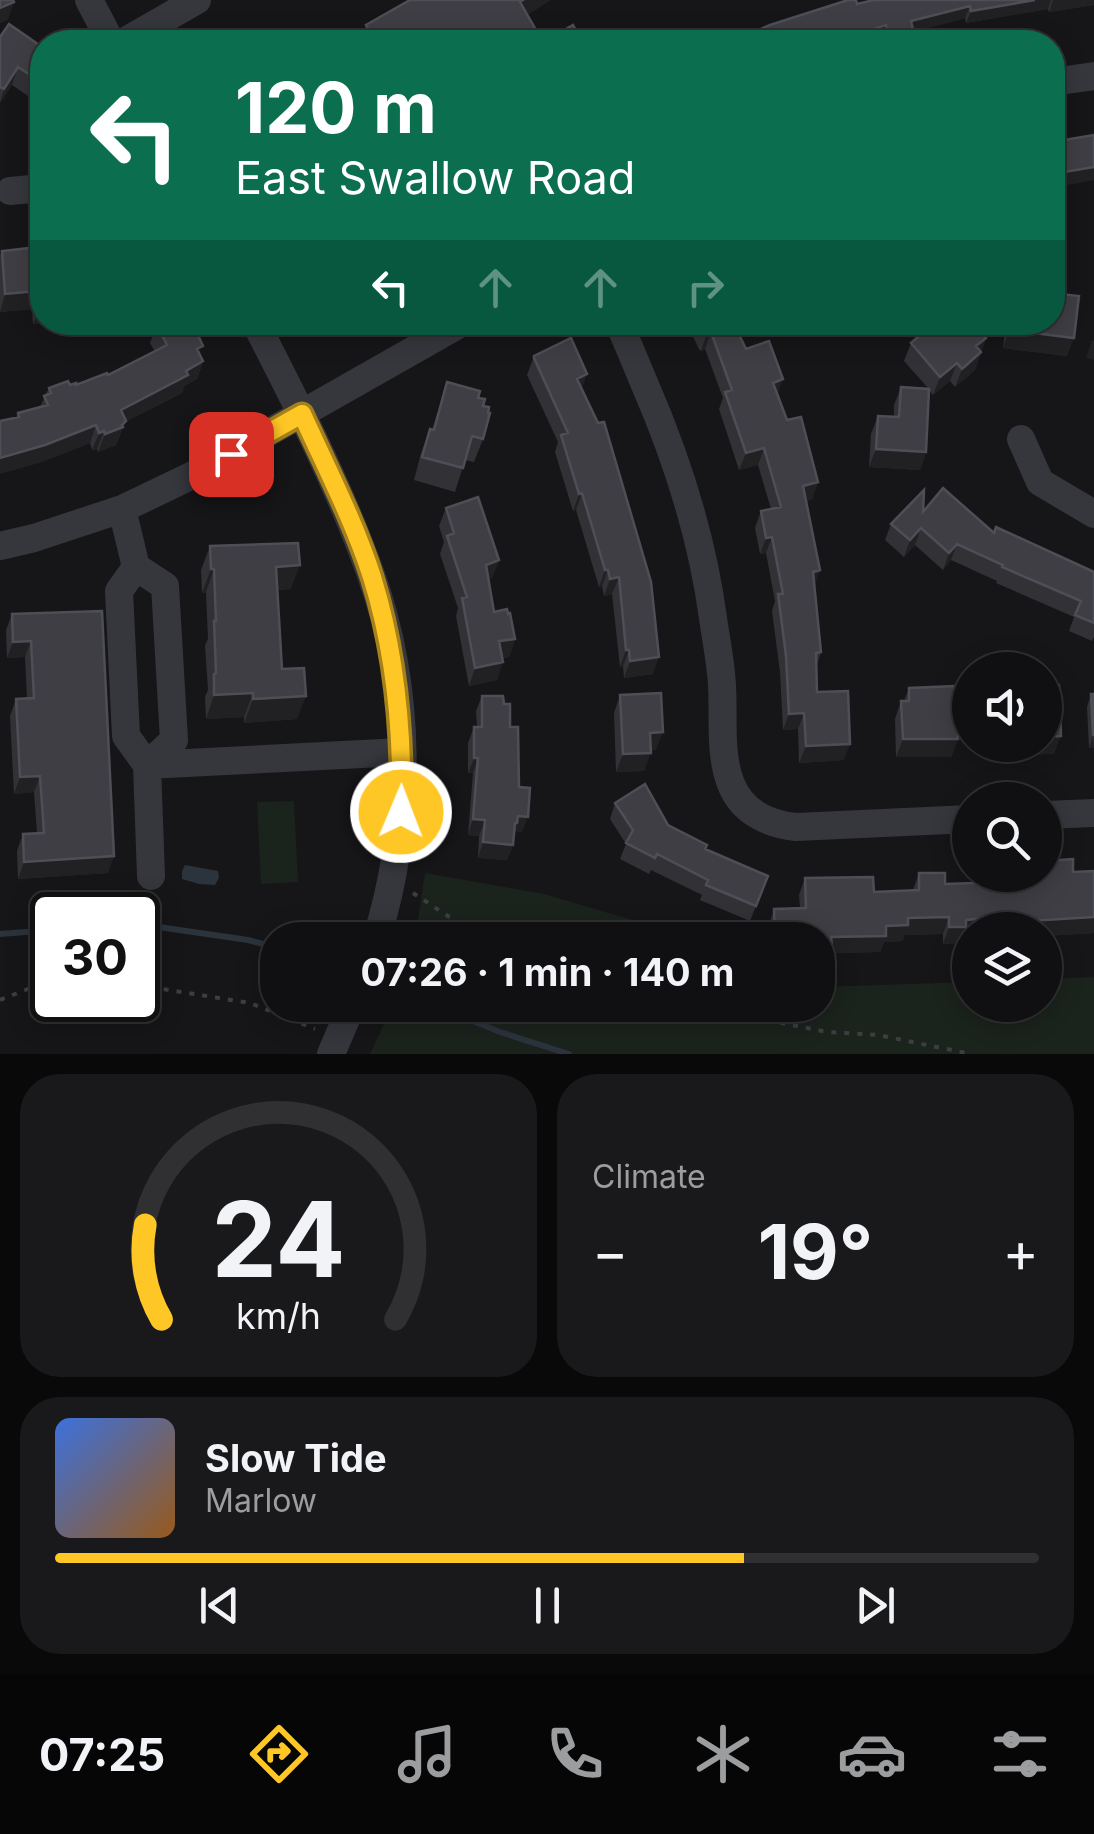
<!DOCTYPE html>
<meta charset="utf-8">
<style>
:root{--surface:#101012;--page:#19191b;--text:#f1f3f6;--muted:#9c9d9f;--line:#303032;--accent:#ffc726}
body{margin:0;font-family:Inter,sans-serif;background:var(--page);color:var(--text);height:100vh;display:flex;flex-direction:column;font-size:38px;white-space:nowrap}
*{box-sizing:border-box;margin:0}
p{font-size:32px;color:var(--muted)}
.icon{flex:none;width:55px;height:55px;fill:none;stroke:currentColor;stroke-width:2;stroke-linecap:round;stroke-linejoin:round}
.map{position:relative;height:1054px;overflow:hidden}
.sheet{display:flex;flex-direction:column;gap:20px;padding:20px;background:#09090a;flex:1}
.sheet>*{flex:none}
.hud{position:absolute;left:30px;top:30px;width:1035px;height:305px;border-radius:40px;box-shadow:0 5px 25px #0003,0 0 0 2px var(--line);background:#0b6e4f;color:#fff;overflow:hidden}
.buttons{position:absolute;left:952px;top:652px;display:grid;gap:20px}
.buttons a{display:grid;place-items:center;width:110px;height:110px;border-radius:50%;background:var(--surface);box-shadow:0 5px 25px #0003,0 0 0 2px var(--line);font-size:50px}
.speed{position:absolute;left:30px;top:892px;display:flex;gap:20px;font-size:50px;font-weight:700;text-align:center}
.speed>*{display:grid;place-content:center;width:130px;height:130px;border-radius:50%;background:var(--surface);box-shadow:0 5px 25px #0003,0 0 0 2px var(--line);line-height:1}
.speed .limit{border:5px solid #111;border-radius:15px;background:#fff;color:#111}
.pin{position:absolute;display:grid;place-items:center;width:85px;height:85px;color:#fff;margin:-42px;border-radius:20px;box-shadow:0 5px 15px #0006}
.me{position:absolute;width:110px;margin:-55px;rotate:1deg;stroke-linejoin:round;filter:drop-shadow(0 0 8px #0008)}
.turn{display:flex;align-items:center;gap:35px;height:210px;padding:0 40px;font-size:45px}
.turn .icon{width:130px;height:130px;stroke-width:2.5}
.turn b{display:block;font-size:70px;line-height:85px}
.lanes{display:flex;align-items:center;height:95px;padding:0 40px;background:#0003;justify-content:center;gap:50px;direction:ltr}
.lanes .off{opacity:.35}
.big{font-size:75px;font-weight:700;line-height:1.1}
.sheet .card{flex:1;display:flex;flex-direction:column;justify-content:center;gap:15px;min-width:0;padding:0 35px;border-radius:40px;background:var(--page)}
.sheet .dial{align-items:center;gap:0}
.dial svg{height:260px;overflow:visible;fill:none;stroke:var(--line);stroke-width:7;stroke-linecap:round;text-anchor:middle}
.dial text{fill:var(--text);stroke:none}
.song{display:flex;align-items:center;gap:30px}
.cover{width:120px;height:120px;border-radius:15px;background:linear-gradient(135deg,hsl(220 70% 55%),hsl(30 70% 35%))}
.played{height:10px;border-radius:5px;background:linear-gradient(90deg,var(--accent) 70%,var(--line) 70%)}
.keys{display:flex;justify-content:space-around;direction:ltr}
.heat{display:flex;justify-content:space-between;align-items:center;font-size:55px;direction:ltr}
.sheet .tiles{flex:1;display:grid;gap:20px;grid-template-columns:1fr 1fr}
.card:last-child{grid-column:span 2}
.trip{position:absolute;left:260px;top:922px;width:575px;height:100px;border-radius:40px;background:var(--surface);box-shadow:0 5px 25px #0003,0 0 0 2px var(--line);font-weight:700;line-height:100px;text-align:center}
.tab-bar{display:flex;height:160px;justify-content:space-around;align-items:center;background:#060607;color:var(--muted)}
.tab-bar .icon{width:70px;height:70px}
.tab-bar .active{color:var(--accent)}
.tab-bar b{font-size:45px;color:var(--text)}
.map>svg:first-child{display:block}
.green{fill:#1b231d}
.water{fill:#2b333d}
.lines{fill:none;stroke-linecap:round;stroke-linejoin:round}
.stream{stroke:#2b333d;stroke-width:6}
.path{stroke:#3c3e44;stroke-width:4;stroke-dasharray:5 8;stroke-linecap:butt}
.minor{stroke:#36373d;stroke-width:28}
.wall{fill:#323136}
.shaded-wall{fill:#212124}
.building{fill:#3e3e44;stroke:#4e4f56;stroke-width:2.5}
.route-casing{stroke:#a68119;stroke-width:25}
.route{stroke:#ffc726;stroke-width:18}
</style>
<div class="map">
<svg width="1094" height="1054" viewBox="0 0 1094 1054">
<rect width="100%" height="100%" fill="#161618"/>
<path class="green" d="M294,801L298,882L261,884L257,802Z
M425,873L544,894L663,929L655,940H415Z
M1094,977V1054H370L393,1005H818V987L970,982V1005H1045V979Z"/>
<path class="water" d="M185,865L218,871L219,878L215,885L199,884L182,879V871Z"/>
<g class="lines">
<path class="stream" d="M138,924L248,940L278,948
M0,934L52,930
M434,1005L500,1032L569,1054"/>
<path class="path" d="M413,893L484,940
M138,985L250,1003L315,1029
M0,1000L28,989L52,987
M691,1005L827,1032L878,1035L971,1054"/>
<path class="minor" d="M89,0L111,42
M124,42L197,0
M1052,82L1094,76
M10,191L42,188
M255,322C297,404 339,486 370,572C412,688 413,822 376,940
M618,322C628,343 636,364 645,385C678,461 702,536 713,618C716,640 721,663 722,686C724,717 719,754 731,784C742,812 768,824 796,827L970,819
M1021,439L1040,482L1094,514
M122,509L136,567L119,591L126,736L147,765L151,876
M0,546L34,538L122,509L199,472L463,322
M136,567L165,586L174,740L147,765
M147,765L402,752
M1045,815L1094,813
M331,1054L352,1005"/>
</g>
<path class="wall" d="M874,0H1094V5L1049,12L1048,9L966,23L965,18L913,32L908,42H883L881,38L866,42H730Z
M527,15L543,42H582H359L366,25Z
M0,37L42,81L31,98L12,85L0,103Z
M2,251L31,257L42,256V322H47L33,324L32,309L0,312V255Z
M686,322H733L746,349L778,394L787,420L818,482L812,499L806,501L820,570L814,585L821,652L816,667L817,692L844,760L799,763L798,729L783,730L780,672L772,611L775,601L766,553L760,554L755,528L761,511L771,509L758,465L739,470L719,409L723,398L705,349L701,351L699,349Z
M922,322H973L986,338L975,370L955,387L950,381L933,395L929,390L926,452L920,470L869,467L871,434L878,416L894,417V405L901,387L928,388L904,361L911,343L920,335L918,333Z
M1006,322H1052L1067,356L1003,348Z
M157,325L200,354L203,361L197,379L184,386L182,393L125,422L116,445L98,452L97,449L92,450L90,443L39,463L16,417L18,413L40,407L49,388L76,385L108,375L155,352L150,343Z
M534,356L582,389L653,674L624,678L623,666L620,667L612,594L604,596L602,586L599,587L576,510L573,511L555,452L558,442L527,375Z
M447,382L478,398L483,406V439L474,462L465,460L455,492L414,480L421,453L430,429L432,430Z
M446,508L499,560L492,578L488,579L494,612L515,639L509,657L503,658L497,680L469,686L456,616L458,608L440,554L444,542L439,526Z
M923,512L994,533L1094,572V637L1092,641L1069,631L1074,617L996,583L997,581L951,560L943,570L915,545L904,557L885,540L891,524Z
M210,546L291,589L278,590L282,669L297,719L244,723V717L206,719L205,697L208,690L205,645L208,639L206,592L202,593L201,570Z
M102,611L108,873L18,879L17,851L23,834L37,833L34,792L14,794L10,716L16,699L27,698L25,657L7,658L6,630L12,614Z
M909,688L970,689V732L958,733V739L951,757H896L895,719L901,701H904Z
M1091,694H1094V748H1089L1087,707Z
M620,695L656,750H651L644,771L616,772L614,713Z
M482,696L504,704L510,727L519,787L522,832L514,831L513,845L507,860L478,858L479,836L468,835L473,773H468V743L474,727H477L476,711Z
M615,803L668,825L706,849L768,876L750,921L700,900L702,895L651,870L649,874L620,859L626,844L610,819Z
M1094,871V933L1045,936V930H970L963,936L960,943L943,944V934L905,935L902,941L884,942L880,952L829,953L826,963H818V940H769V925L774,909L800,908L799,895L805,878L874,892L913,890L919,873L945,884L998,882L1000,875H1045Z"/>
<path class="shaded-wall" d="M523,0H551L512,25L520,2Z
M1035,0H1051L1048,9L966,23L971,11Z
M1053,0H1094V5L1049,12Z
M14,2L8,20L0,23V8Z
M970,6L965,18L913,32L909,42H886L888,36L911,21Z
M886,25L881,38L866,42H831Z
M18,67L12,85L0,103L4,89Z
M42,73V81L31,98L38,80Z
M1094,167V180L1052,188V174Z
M38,291L32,309L0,312L5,294Z
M42,305V322H47L33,324L40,306Z
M1009,330L1074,338L1067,356L1003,348Z
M711,332L705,349L701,351L707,334Z
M986,338L975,370L955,387L962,369L976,346Z
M1092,340L1094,341V360L1086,358Z
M203,361L197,379L184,386L182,393L125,422L116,445L98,452L105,434L121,410Z
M957,363L950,381L933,395L940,377Z
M587,374L581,391L577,379Z
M783,379L777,396L773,383Z
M96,425L90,443L39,463L0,474V458Z
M104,431L97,449L92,450L99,433Z
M764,448L758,465L739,470L746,453Z
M876,449L926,452L920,470L869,467Z
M818,482L812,499L797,503L803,486Z
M582,493L576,510L573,511L579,494Z
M921,528L915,545L904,557L910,540Z
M772,537L766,553L760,554L766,538Z
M957,544L951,560L943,570L949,553Z
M499,560L492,578L479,583L486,565Z
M300,565L291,589L268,590L276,567Z
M211,569H214L206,592L202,593Z
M605,570H608L602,586L599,587Z
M820,570L814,587L813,572Z
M619,577L612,594L604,596L610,579Z
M515,639L509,657L493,659L499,641Z
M31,641L25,657L7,658L13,642Z
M626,650H629L623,666L620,667Z
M659,657L653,674L624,678L630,661Z
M503,662L497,680L469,686L475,668Z
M253,693L244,717L206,719L214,695Z
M306,696L297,719L244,723L253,699Z
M804,713L798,729L783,730L789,714Z
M957,715H970V732L950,733Z
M663,732L656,750L643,751L650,733Z
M1061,736L1054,754L1020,756L1024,745H1045V737Z
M1093,736L1094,748H1089Z
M903,739H958L951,757H896Z
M850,744L844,760L799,763L806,746Z
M651,753L644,771L616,772L623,754Z
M474,758H478L473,773H468Z
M40,776L34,792L14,794L20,777Z
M518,816L528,817L522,832L514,831L509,838Z
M473,819L485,820L479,836L468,835Z
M483,842L513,845L507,860L478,858Z
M114,856L108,873L18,879L24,862Z
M1010,916L1005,930H970V935L963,936L960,943L943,944L949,927L966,920Z
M949,917L943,934L905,935L902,941L884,942L880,952L829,953L826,963H818V947L831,937L886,926L908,918Z
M1094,917V933L1045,936V930H1007L1010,922Z
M806,937L805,940H774L775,938Z"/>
<path class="building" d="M0,0H13L14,2L0,8Z
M410,0H523L520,2L543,42L573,25L582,42H366L373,39L366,25Z
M848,0H856L857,4L874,0H1035L971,11L970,6L911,21L913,30L888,36L886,25L831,42H730L770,25Z
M9,24L42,47V73L38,80L18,67L4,89L0,87V37Z
M1094,135V167L1052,174V142Z
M30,248L31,257L42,256V305L40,306L38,291L5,294L2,251Z
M1052,293L1079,296L1074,338L1009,330L1010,322H1052Z
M162,322H192L203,346L197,349L203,361L186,371L188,375L121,410L126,421L122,425L123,427L105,434L104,431L99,433L96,425L45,445L0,458V421L19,417L18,413L48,405L44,396L51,393L49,388L68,381L70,385L76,383V385L107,373L108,375L167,345L157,325Z
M700,322H733L746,349L769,341L783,379L773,383L787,420L801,417L818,482L803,486L820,570L813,572L821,652L816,653L817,692L848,691L850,744L806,746L804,713L789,714L786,656L778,594H783L772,537L766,538L761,511L781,507L764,448L746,453L725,392L732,390L711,332L707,334Z
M931,322H973L986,338L976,346L981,352L962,369L957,363L940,377L911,343L932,325Z
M571,338L587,374L577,379L598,423L604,422L651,582L659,657L630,661L629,650H626L619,577L610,579L608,570H605L582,493L579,494L561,435L568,433L534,358V356Z
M447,382L480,391L478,398L485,399L483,406L489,407L488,413H490L483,439L472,436L463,468L422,457L430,429L434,430Z
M901,387L929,389L926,452L876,449L878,416L899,417Z
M943,488L994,533L996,527L1094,572V623L1075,615L1081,601L1002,567L1003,565L957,544L949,553L921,528L910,540L891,524L924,490L923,512Z
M478,497L499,560L486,565L494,612L507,609L508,614L510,613L515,639L499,641L503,662L475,668L462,598L467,597L447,536L454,533L446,508Z
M298,543L300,565L276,567L282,669L304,668L306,696L253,699V693L214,695V674L216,673L214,621H216L214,569H211L210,546Z
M102,611L114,856L24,862L23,834L44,833L40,776L20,777L16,699L34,698L31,641L13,642L12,614Z
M1059,685L1061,736L1045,737V686Z
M955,686V689H970V715H957L958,739H903L901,701H909V688Z
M661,693L663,732L650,733L651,753L623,754L620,695Z
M1091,694H1094L1093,736Z
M482,696H503L504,704H510V727H518L519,787L530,788L528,817L518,816L517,823H515L513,845L483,842L485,820L473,819L478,758H474V727H482Z
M645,784L668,825L707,845L705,849L768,876L756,906L706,885L708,880L657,854L655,858L626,843L633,830L615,803Z
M1073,859V872L1094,871V917L1010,922V916L966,920V927H949V917L908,918V925L886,926V936L831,937L832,947H818V940H806V937L775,938L774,909L806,908L805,878L873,877L874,892L919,890V873H945V884L1003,882L1002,875H1045V861Z"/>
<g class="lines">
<g class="route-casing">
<path id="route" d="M231,454L302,414C326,467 354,521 372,577C396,654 403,731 401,812"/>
</g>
<use href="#route" class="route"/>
</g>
</svg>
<div class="buttons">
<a><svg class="icon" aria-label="sound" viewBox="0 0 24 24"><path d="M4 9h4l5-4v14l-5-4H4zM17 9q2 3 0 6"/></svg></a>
<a><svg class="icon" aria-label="search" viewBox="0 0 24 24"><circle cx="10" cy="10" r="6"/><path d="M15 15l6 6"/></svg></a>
<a><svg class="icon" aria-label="layers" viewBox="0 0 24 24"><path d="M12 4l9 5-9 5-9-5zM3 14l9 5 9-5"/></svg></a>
</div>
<div class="speed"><div class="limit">30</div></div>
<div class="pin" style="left:231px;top:454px;background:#d93025"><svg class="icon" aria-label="arrive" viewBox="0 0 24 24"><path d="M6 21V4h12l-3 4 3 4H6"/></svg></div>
<svg class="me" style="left:401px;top:812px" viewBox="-20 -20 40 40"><circle r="17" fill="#ffc726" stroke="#fff" stroke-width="3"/><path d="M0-11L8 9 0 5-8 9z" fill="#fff"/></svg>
<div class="trip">07:26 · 1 min · 140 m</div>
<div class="hud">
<div class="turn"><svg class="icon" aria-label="left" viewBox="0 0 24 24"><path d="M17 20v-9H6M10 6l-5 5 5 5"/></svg><div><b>120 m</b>East Swallow Road</div></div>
<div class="lanes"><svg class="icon" aria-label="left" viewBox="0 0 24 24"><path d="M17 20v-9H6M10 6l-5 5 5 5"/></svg><svg class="icon off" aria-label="ahead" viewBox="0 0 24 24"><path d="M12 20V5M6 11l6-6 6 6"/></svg><svg class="icon off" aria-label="ahead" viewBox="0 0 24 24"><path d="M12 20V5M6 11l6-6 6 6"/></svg><svg class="icon off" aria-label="right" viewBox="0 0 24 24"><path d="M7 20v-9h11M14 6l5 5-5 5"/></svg></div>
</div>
</div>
<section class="sheet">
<div class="tiles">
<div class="card dial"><svg viewBox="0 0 100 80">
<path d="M14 69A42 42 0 1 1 86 69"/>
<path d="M14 69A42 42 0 0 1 9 40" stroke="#ffc726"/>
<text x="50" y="56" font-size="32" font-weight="700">24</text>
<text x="50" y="72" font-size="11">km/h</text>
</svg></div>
<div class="card"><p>Climate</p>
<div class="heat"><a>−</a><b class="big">19°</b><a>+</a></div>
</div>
<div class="card">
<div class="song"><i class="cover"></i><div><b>Slow Tide</b><p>Marlow</p></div></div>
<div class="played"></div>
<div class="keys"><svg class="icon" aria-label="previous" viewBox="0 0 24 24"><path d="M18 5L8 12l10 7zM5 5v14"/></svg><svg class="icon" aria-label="pause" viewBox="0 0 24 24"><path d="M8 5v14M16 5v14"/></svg><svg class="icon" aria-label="next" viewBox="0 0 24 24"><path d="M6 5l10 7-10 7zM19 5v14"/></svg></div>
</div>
</div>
</section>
<nav class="tab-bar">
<b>07:25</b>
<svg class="icon active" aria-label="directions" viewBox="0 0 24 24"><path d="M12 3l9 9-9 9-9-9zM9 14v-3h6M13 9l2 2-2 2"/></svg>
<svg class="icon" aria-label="music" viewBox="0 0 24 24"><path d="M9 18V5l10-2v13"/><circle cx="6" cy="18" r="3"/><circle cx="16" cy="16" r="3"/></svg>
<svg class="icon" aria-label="phone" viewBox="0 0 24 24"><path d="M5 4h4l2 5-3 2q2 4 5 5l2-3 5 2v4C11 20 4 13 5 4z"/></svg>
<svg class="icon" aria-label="climate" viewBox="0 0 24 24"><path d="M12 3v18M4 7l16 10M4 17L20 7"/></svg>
<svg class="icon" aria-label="car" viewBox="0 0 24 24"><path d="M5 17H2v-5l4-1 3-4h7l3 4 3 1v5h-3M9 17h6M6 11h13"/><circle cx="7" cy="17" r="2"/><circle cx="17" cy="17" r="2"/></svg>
<svg class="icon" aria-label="filters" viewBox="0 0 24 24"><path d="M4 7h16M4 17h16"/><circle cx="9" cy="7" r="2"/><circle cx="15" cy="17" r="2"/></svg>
</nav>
